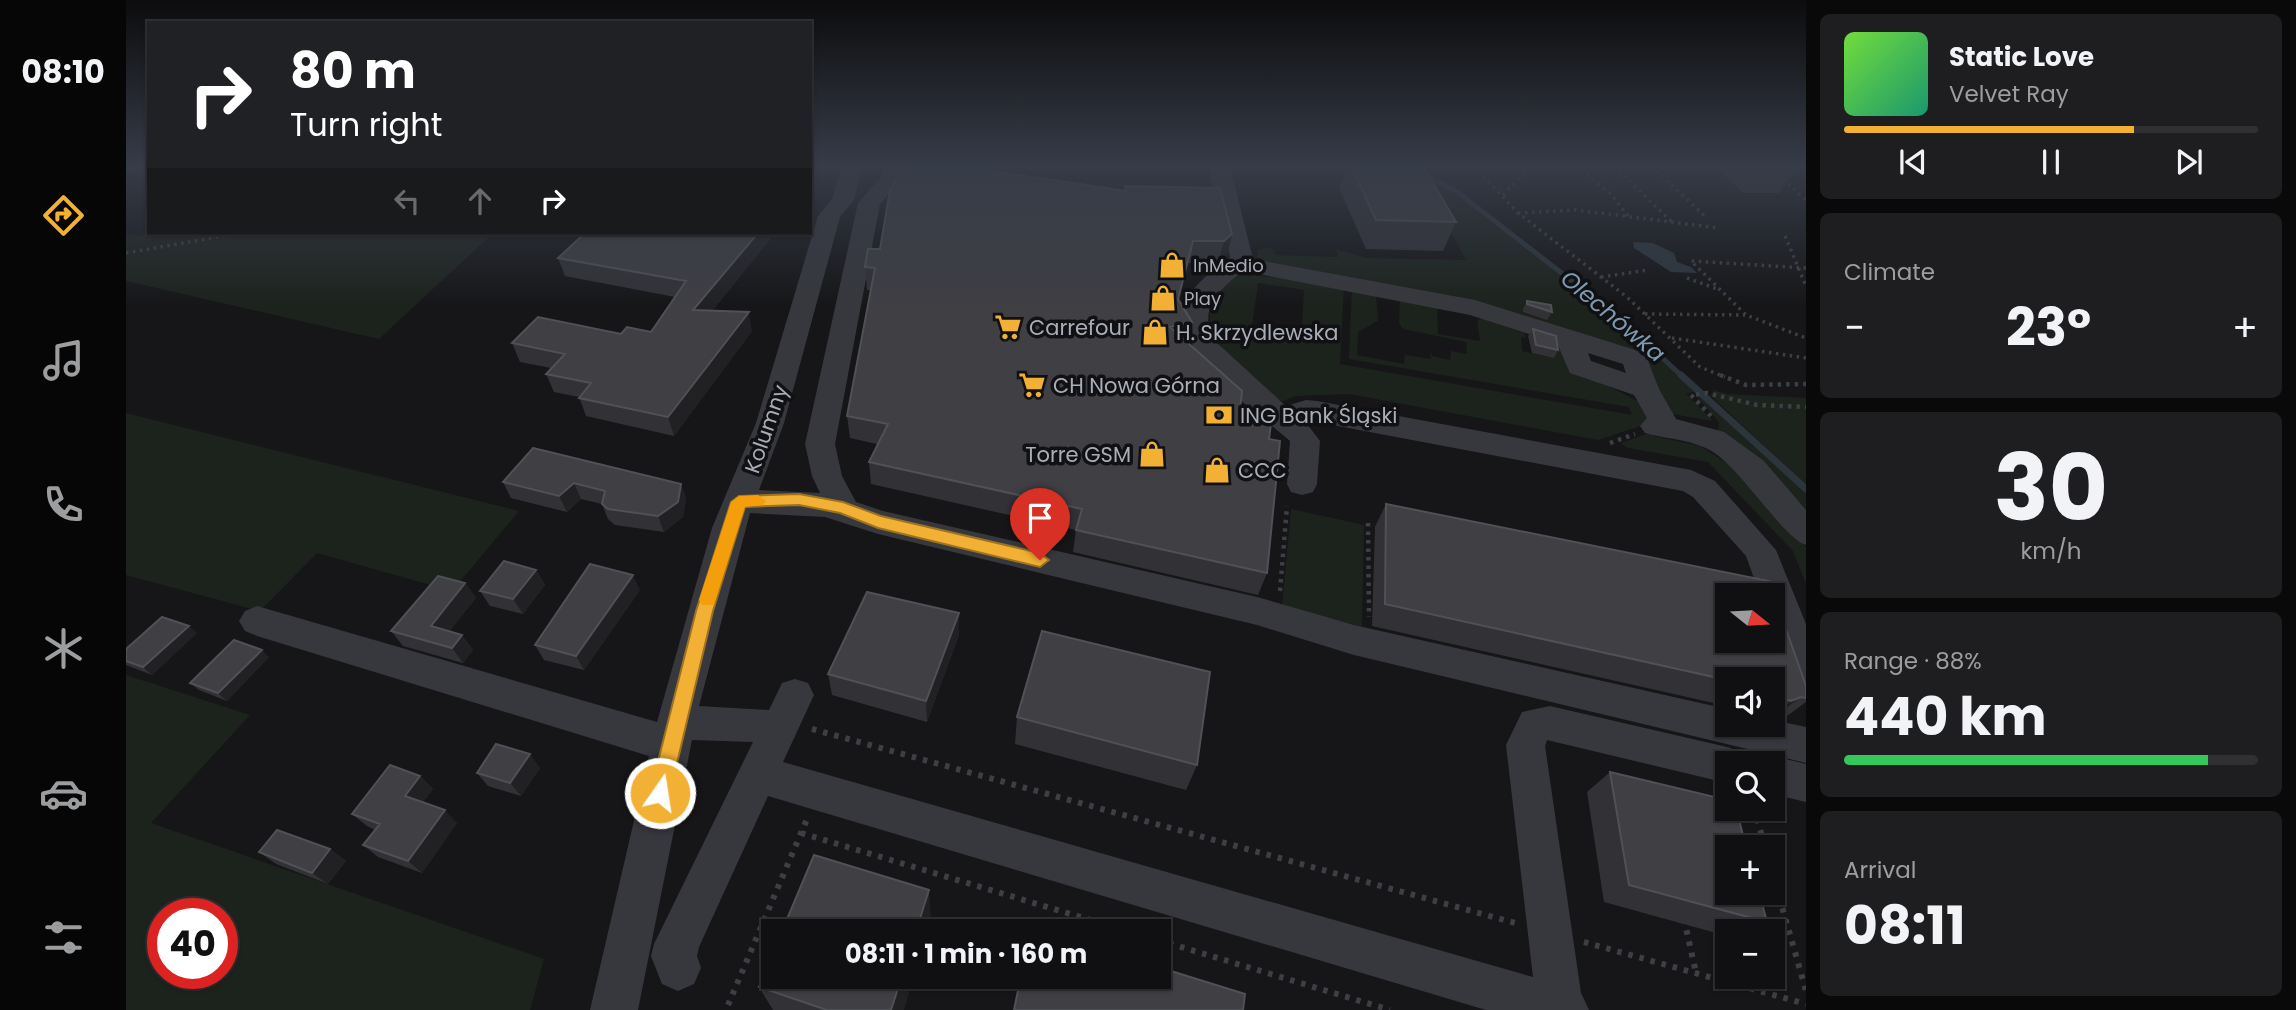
<!DOCTYPE html>
<meta charset="utf-8">
<style>
:root{--surface:#101012;--page:#1e1e20;--text:#f1f3f6;--muted:#9c9d9f;--line:#303032;--accent:#f2b134}
body{margin:0;font-family:Poppins,sans-serif;background:var(--page);color:var(--text);height:100vh;display:flex;flex-direction:column;font-size:26px;white-space:nowrap}
*{box-sizing:border-box;margin:0}
p{font-size:23px;color:var(--muted)}
.icon{flex:none;width:38px;height:38px;fill:none;stroke:currentColor;stroke-width:2;stroke-linecap:round;stroke-linejoin:round}
.map{position:relative;flex:1;overflow:hidden}
.panel{display:flex;flex-direction:column;gap:14px;padding:14px;background:#09090a;width:490px}
.panel>*{flex:none}
.banner{position:absolute;left:21px;top:21px;width:665px;height:214px;border-radius:0px;box-shadow:0 2px 5px #0004,0 0 0 2px var(--line);background:#202124;color:#fff;overflow:hidden}
.needle{width:46px;rotate:108deg}
.buttons{position:absolute;left:1589px;top:583px;display:grid;gap:14px}
.buttons a{display:grid;place-items:center;width:70px;height:70px;border-radius:0px;background:var(--surface);box-shadow:0 2px 5px #0004,0 0 0 2px var(--line);font-size:35px}
.speed{position:absolute;left:21px;top:898px;display:flex;gap:14px;font-size:35px;font-weight:700;text-align:center}
.speed>*{display:grid;place-content:center;width:91px;height:91px;border-radius:50%;background:var(--surface);box-shadow:0 2px 5px #0004,0 0 0 2px var(--line);line-height:1}
.speed .limit{border:10px solid #d22;background:#fff;color:#111}
.pin{position:absolute;display:grid;place-items:center;width:60px;height:60px;color:#fff;margin:-72px -30px;border-radius:50% 50% 50% 0;rotate:-45deg;box-shadow:0 0 7px #0007}
.pin .icon{rotate:45deg}
.me{position:absolute;width:77px;margin:-38px;rotate:13deg;stroke-linejoin:round;filter:drop-shadow(0 0 5px #0008)}
.turn{display:flex;align-items:center;gap:24px;height:147px;padding:0 28px;font-size:32px}
.turn .icon{width:91px;height:91px;stroke-width:2.5}
.turn b{display:block;font-size:49px;line-height:60px}
.lanes{display:flex;align-items:center;height:66px;padding:0 28px;background:#0003;justify-content:center;gap:35px;direction:ltr}
.lanes .off{opacity:.35}
.big{font-size:52px;font-weight:700;line-height:1.1}
.panel .card{flex:1;display:flex;flex-direction:column;justify-content:center;gap:10px;min-width:0;padding:0 24px;border-radius:10px;background:var(--page)}
.panel .dial{align-items:center;gap:0}
.dial b{font-size:91px;line-height:1}
.song{display:flex;align-items:center;gap:21px}
.cover{width:84px;height:84px;border-radius:10px;background:linear-gradient(135deg,hsl(100 70% 55%),hsl(160 70% 35%))}
.played{height:7px;border-radius:4px;background:linear-gradient(90deg,var(--accent) 70%,var(--line) 70%)}
.keys{display:flex;justify-content:space-around;direction:ltr}
.heat{display:flex;justify-content:space-between;align-items:center;font-size:38px;direction:ltr}
.charge{height:10px;border-radius:5px;background:linear-gradient(90deg,#34c759 88%,var(--line) 0)}
.trip{position:absolute;left:635px;top:919px;width:410px;height:70px;border-radius:0px;background:var(--surface);box-shadow:0 2px 5px #0004,0 0 0 2px var(--line);font-weight:700;line-height:70px;text-align:center}
main{display:flex;flex:1;min-height:0}
.dock{display:flex;flex-direction:column;width:126px;justify-content:space-around;align-items:center;background:#060607;color:var(--muted)}
.dock .icon{width:49px;height:49px}
.dock .selected{color:var(--accent)}
.dock b{font-size:32px;color:var(--text)}
.map>svg:first-child{display:block}
.green{fill:#1c231d;fill-rule:evenodd}
.water{fill:#2c353c}
.lines{fill:none;stroke-linecap:round;stroke-linejoin:round}
.stream-far1{stroke:#2c353c;stroke-width:5}
.stream{stroke:#2c353c;stroke-width:7}
.path-far2{stroke:#3d3f44;stroke-width:3.5;stroke-dasharray:2.5 4.5;stroke-linecap:butt}
.path-far1{stroke:#3d3f44;stroke-width:4.5;stroke-dasharray:3.5 5;stroke-linecap:butt}
.path{stroke:#3d3f44;stroke-width:6;stroke-dasharray:4.5 7;stroke-linecap:butt}
.minor{fill:#37383d;fill-rule:evenodd}
.wall{fill:#323236}
.shaded-wall{fill:#212124}
.building{fill:#3f3f44;stroke:#4f5156;stroke-width:2;fill-rule:evenodd}
.route{fill:#f2b134;stroke:#9d7322;stroke-width:2}
.slow{fill:#f59e0b}
.labels{text-anchor:middle;dominant-baseline:central;stroke-width:7;stroke-linejoin:round;paint-order:stroke}
.far-poi-label{font-size:18px;fill:#a8adb8;stroke:#111113;text-anchor:start}
.poi-label{font-size:21px;fill:#a8adb8;stroke:#111113;text-anchor:start}
.street-label{font-size:21px;fill:#a8adb8;stroke:#111113}
.water-label{font-size:23px;font-style:italic;fill:#7f9bb3;stroke:#111113}
</style>
<main>
<nav class="dock">
<b>08:10</b>
<svg class="icon selected" aria-label="directions" viewBox="0 0 24 24"><path d="M12 3l9 9-9 9-9-9zM9 14v-3h6M13 9l2 2-2 2"/></svg>
<svg class="icon" aria-label="music" viewBox="0 0 24 24"><path d="M9 18V5l10-2v13"/><circle cx="6" cy="18" r="3"/><circle cx="16" cy="16" r="3"/></svg>
<svg class="icon" aria-label="phone" viewBox="0 0 24 24"><path d="M5 4h4l2 5-3 2q2 4 5 5l2-3 5 2v4C11 20 4 13 5 4z"/></svg>
<svg class="icon" aria-label="climate" viewBox="0 0 24 24"><path d="M12 3v18M4 7l16 10M4 17L20 7"/></svg>
<svg class="icon" aria-label="car" viewBox="0 0 24 24"><path d="M5 17H2v-5l4-1 3-4h7l3 4 3 1v5h-3M9 17h6M6 11h13"/><circle cx="7" cy="17" r="2"/><circle cx="17" cy="17" r="2"/></svg>
<svg class="icon" aria-label="filters" viewBox="0 0 24 24"><path d="M4 7h16M4 17h16"/><circle cx="9" cy="7" r="2"/><circle cx="15" cy="17" r="2"/></svg>
</nav>
<div class="map">
<svg width="1680" height="1010" viewBox="0 0 1680 1010">
<rect width="100%" height="100%" fill="#161618"/>
<path class="green" d="M1270,166L1307,179L1326,191L1493,319L1570,391L1560,394L1587,421L1540,413L1509,354L1141,264L1131,257L1132,250L1145,247L1149,255L1212,257L1210,249L1240,258L1340,260L1298,184Z
M23,231L344,233L364,236L253,339L0,281V234L14,236Z
M1112,274L1218,284L1214,364L1506,415L1503,407L1223,359L1226,285L1250,295L1252,321L1232,332L1231,355L1278,364L1279,355L1305,359L1304,348L1306,356L1324,360L1325,351L1341,354L1340,342L1277,329L1273,323L1274,297L1311,306L1312,334L1354,341L1351,321L1357,317L1398,332L1400,338L1395,337L1396,351L1422,357L1430,342L1450,369L1517,404L1523,423L1472,440L1223,394L1170,396L1157,401L1150,399C1120,371 1074,344 1085,299ZM1132,283L1178,290L1175,341L1125,333Z
M1586,390L1602,394L1680,398V485L1583,394L1590,395Z
M1569,395H1574L1680,493V520L1592,432L1593,422Z
M0,413L393,511L326,591L191,553L134,611L0,575Z
M1526,432L1528,436L1574,446L1607,467L1680,547V584L1667,551L1582,462L1502,448L1495,443Z
M1165,509L1238,525L1236,627L1156,606Z
M0,675L124,715L25,823L418,959L404,1010H0ZM37,914H96V973H37Z"/>
<path class="water" d="M1507,242L1527,243L1548,253L1551,262L1565,267L1571,273L1545,272L1508,248Z"/>
<g class="lines">
<path class="stream-far1" d="M1295,173L1330,191L1491,316L1557,377"/>
<path class="stream" d="M1555,375L1680,489"/>
<path class="path-far2" d="M1348,166L1392,213L1501,297L1574,367L1599,377
M1450,166L1484,193L1502,216
M1488,166L1546,222
M1525,166L1581,218
M1663,174L1680,173
M1657,179L1680,200
M1377,195L1400,171L1393,166
M1392,213L1450,210L1593,228
M1659,236L1680,286
M0,253L114,233
M1680,268L1565,261L1620,315L1680,338
M1475,277L1522,270
M1561,278L1594,290
M1519,314L1619,315
M1546,338L1680,358"/>
<path class="path-far1" d="M1594,375L1620,385L1680,384
M1585,416L1565,395L1581,393L1631,405L1680,407
M1484,443L1509,434
M1242,523L1243,617
M1154,591L1161,506"/>
<path class="path" d="M686,729L1389,923
M1628,808L1639,847
M675,833L1001,931
M1647,875L1680,991
M1558,919L1570,973
M1032,940L1264,1010
M1458,942L1680,1004
M602,1005L681,819"/>
<path class="minor" d="M715,166H736L728,200L714,217L658,423L633,490L694,493L686,476L679,444L732,203L755,177L757,166H777V178L754,204L709,444L716,476L730,502L757,511L1131,597L1228,625L1601,709V724H1647V720L1680,727V763L1228,655L1131,625L752,534L699,517L624,513L573,706L643,710L656,683L669,679L682,683L688,695L657,762L1407,977L1380,745L1396,712L1424,706L1601,747L1615,752L1620,763H1601V783L1421,740L1419,746L1455,993L1463,1010H1360L642,796L573,947L571,956L575,968L568,984L552,991L536,984L525,956L528,944L627,742L566,740L512,1010H464L523,756L131,636L119,631L113,621L119,611L131,606L531,722L586,528L630,423L692,216L706,199Z
M1082,166H1104L1127,259L1349,300L1519,353L1533,389L1550,419L1598,432L1638,461L1680,510V545C1659,539 1618,474 1590,454C1568,439 1544,440 1519,433L1514,426L1521,418L1508,395L1444,373L1431,343L1344,315L1117,271C1093,290 1070,309 1090,342L1160,406L1180,400L1191,401L1565,470L1589,481L1650,550L1680,624V686L1667,681L1647,629V595H1634L1620,556L1567,497L1557,491L1180,420H1178L1194,441L1191,484L1187,492L1176,495L1165,492L1161,484L1164,441C1129,410 1034,349 1065,294C1074,277 1091,270 1104,257ZM1462,353L1497,364L1500,373L1465,361Z
M1647,756L1680,764V802L1647,794V763H1632Z"/>
</g>
<path class="wall" d="M0,166H23L18,175L0,172Z
M1221,166H1297L1330,222L1317,251L1240,249L1213,188Z
M1590,166H1673L1653,193H1617Z
M999,186L1106,234L1101,256L1092,264L1062,263L1053,300L1066,322L1062,343L1114,410L1143,439L1141,573L1132,595L947,552L950,530L745,484L743,462L751,444L724,438L721,416L745,290H741L739,267L754,249L998,190Z
M453,233H649L586,311L626,331L548,436L460,416L453,397L428,392L420,374L425,368L394,362L386,343L525,332L549,297L439,276L432,258L454,237Z
M1401,301L1426,312L1421,320L1397,312V309Z
M1407,329L1432,350L1428,358L1406,353L1402,336Z
M377,482L555,484L560,499L557,517L538,532L489,525L482,519L476,504L455,499L441,512L385,498Z
M1260,504L1680,686V702L1657,719L1647,718V679H1601V706L1246,626L1249,527Z
M410,570L419,585L397,614L364,606L354,591Z
M339,583L350,598L323,631L336,635L347,650L337,663L277,646L265,631Z
M514,590L458,670L418,660L409,645Z
M833,613V635L801,722L706,695L702,674Z
M71,633L26,675L0,665V649Z
M143,657L101,701L73,690L64,683Z
M891,717L1071,765L1060,790L889,744Z
M414,768L395,796L362,786L351,773Z
M1484,772L1641,922L1625,931H1601V936L1478,902L1461,792Z
M294,776L307,789L297,802L331,823L296,873L252,857L237,845L249,830L241,826L226,814Z
M204,849L220,861L202,884L150,864L133,852Z
M633,987L778,1010H647Z"/>
<path class="shaded-wall" d="M11,166H23V173L18,175Z
M632,233H649L572,328L567,310Z
M1106,234L1101,256L1092,264L1098,241Z
M1067,241L1062,263L1048,321L1052,299Z
M623,312L626,331L548,436L542,417Z
M1066,322L1061,345L1044,327Z
M448,483L455,499L441,512L433,496Z
M555,484L560,499L557,517L538,532L532,516Z
M410,570L419,585L397,614L387,599Z
M507,575L514,590L458,670L450,656Z
M339,583L350,598L316,641L305,626Z
M833,613V635L801,722L800,701Z
M63,626L71,633L26,675L17,667Z
M336,635L347,650L337,663L326,648Z
M136,650L143,657L101,701L92,693Z
M1675,697L1647,718V715L1665,701Z
M404,754L414,768L395,796L384,783Z
M294,776L307,789L292,809L279,796Z
M319,810L331,823L296,873L282,861Z
M204,849L220,861L202,884L186,873Z
M803,890L805,920L802,931H790Z
M776,976H788L778,1010H765Z"/>
<path class="building" d="M781,166H832L1000,191L999,186L1094,188L1106,234L1098,241H1067L1052,299L1066,322L1044,327L1116,391L1114,410L1146,416L1143,439L1154,441L1141,573L950,530L956,509L743,462L762,424L721,416L749,268L739,267L742,249H754L764,190Z
M1225,166H1297L1330,222L1250,220Z
M459,233H632L567,310L623,312L542,417L453,398L465,383L420,374L439,354L386,343L412,317L495,334L501,327L525,332L560,281L432,258Z
M1401,301L1425,305L1426,312L1401,304Z
M1407,329L1430,336L1432,350L1410,345Z
M407,448L555,484L552,502L532,516L482,509L476,504L479,491L448,483L433,496L377,482Z
M1260,504L1643,581L1680,686V698L1675,697L1665,701L1647,696V679L1601,680L1259,604ZM1601,595H1647V640H1601Z
M378,561L410,570L387,599L354,591Z
M464,564L507,575L450,656L409,645Z
M312,576L339,583L305,626L336,635L326,648L265,631Z
M741,592L833,613L800,701L702,674Z
M36,617L63,626L17,667L0,661V649Z
M916,631L1084,672L1071,765L891,717Z
M108,640L136,650L92,693L64,683Z
M370,744L404,754L384,783L351,773Z
M264,765L294,776L279,796L319,810L282,861L237,845L254,824L226,814Z
M1484,772L1601,800V808H1610L1620,847H1601V892H1633L1641,922L1503,885Z
M151,830L204,849L186,873L133,852Z
M688,855L803,890L790,931H656Z
M648,953V976H776L765,1010H701L633,987Z
M1032,967L1119,994L1117,1010H888L895,976H1032Z"/>
<linearGradient id="sky" x2="0" y2="1"><stop stop-color="#0c0c0d"/><stop offset="0.54" stop-color="#363c48"/><stop offset="1" stop-color="#363c48" stop-opacity="0"/></linearGradient>
<rect width="1680" height="307" fill="url(#sky)"/>
<path class="route" d="M673,494L717,502L755,516L914,553L923,560L914,567L752,528L714,513L673,505L619,507L587,611L544,793L541,800L534,803L527,800L524,793L570,611L605,502L613,496Z"/>
<path class="slow" d="M632,495L640,501L637,505L619,507L588,605H576L573,600L605,502L613,496Z"/>
<defs>
<g id="shop-bare" transform="scale(2.1)"><path d="M-5-2.5h2.3a2.7 3.5 0 0 1 5.4 0H5L5.5 6h-11ZM-1.5-2.5h3a1.5 2.3 0 0 0-3 0Z" fill="#f2b134" stroke="#111113" stroke-width="2.5" paint-order="stroke"/></g>
<g id="supermarket-bare" transform="scale(2.1)"><path d="M-6-5.5h2.5l.6 2H6L4.5 2H-2.5L-4.4-4H-6ZM-1.5 3.2a1.3 1.3 0 1 0 .1 0ZM3 3.2a1.3 1.3 0 1 0 .1 0Z" fill="#f2b134" stroke="#111113" stroke-width="2.5" paint-order="stroke"/></g>
<g id="bank-bare" transform="scale(2.1)"><path d="M-6-4H6V4H-6ZM0-2.3a2.3 2.3 0 1 0 0 4.6a2.3 2.3 0 1 0 0-4.6Z" fill="#f2b134" stroke="#111113" stroke-width="2.5" paint-order="stroke"/></g>
</defs>
<g fill-rule="evenodd">
<use href="#shop-bare" x="1046" y="265"/>
<use href="#shop-bare" x="1037" y="298"/>
<use href="#supermarket-bare" x="882" y="327"/>
<use href="#shop-bare" x="1029" y="332"/>
<use href="#supermarket-bare" x="906" y="385"/>
<use href="#bank-bare" x="1093" y="415"/>
<use href="#shop-bare" x="1026" y="454"/>
<use href="#shop-bare" x="1091" y="470"/>
</g>
<g class="labels">
<g class="far-poi-label">
<text x="1067" y="265">InMedio</text>
<text x="1058" y="298">Play</text>
</g>
<g class="poi-label">
<text x="903" y="327">Carrefour</text>
<text x="1050" y="332">H. Skrzydlewska</text>
<text x="927" y="385">CH Nowa Górna</text>
<text x="1114" y="415">ING Bank Śląski</text>
<text x="1005" y="454" text-anchor="end">Torre GSM</text>
<text x="1112" y="470">CCC</text>
</g>
<g class="street-label">
<text transform="translate(640 429) rotate(-71)">Kolumny</text>
</g>
<g class="water-label">
<text transform="translate(1487 316) rotate(40)">Olechówka</text>
</g>
</g>
</svg>
<div class="buttons">
<a><svg class="needle" viewBox="-14 -14 28 28"><path d="M0-13l5 13h-10z" fill="#e53935"/><path d="M0 13l5-13h-10z" fill="#9c9d9f"/></svg></a>
<a><svg class="icon" aria-label="sound" viewBox="0 0 24 24"><path d="M4 9h4l5-4v14l-5-4H4zM17 9q2 3 0 6"/></svg></a>
<a><svg class="icon" aria-label="search" viewBox="0 0 24 24"><circle cx="10" cy="10" r="6"/><path d="M15 15l6 6"/></svg></a>
<a>+</a>
<a>−</a>
</div>
<div class="speed"><div class="limit">40</div></div>
<div class="pin" style="left:914px;top:560px;background:#d93025"><svg class="icon" aria-label="arrive" viewBox="0 0 24 24"><path d="M6 21V4h12l-3 4 3 4H6"/></svg></div>
<svg class="me" style="left:534px;top:793px" viewBox="-20 -20 40 40"><circle r="17" fill="#f2b134" stroke="#fff" stroke-width="3"/><path d="M0-11L8 9 0 5-8 9z" fill="#fff"/></svg>
<div class="trip">08:11 · 1 min · 160 m</div>
<div class="banner">
<div class="turn"><svg class="icon" aria-label="right" viewBox="0 0 24 24"><path d="M7 20v-9h11M14 6l5 5-5 5"/></svg><div><b>80 m</b>Turn right</div></div>
<div class="lanes"><svg class="icon off" aria-label="left" viewBox="0 0 24 24"><path d="M17 20v-9H6M10 6l-5 5 5 5"/></svg><svg class="icon off" aria-label="ahead" viewBox="0 0 24 24"><path d="M12 20V5M6 11l6-6 6 6"/></svg><svg class="icon" aria-label="right" viewBox="0 0 24 24"><path d="M7 20v-9h11M14 6l5 5-5 5"/></svg></div>
</div>
</div>
<section class="panel">
<div class="card">
<div class="song"><i class="cover"></i><div><b>Static Love</b><p>Velvet Ray</p></div></div>
<div class="played"></div>
<div class="keys"><svg class="icon" aria-label="previous" viewBox="0 0 24 24"><path d="M18 5L8 12l10 7zM5 5v14"/></svg><svg class="icon" aria-label="pause" viewBox="0 0 24 24"><path d="M8 5v14M16 5v14"/></svg><svg class="icon" aria-label="next" viewBox="0 0 24 24"><path d="M6 5l10 7-10 7zM19 5v14"/></svg></div>
</div>
<div class="card"><p>Climate</p>
<div class="heat"><a>−</a><b class="big">23°</b><a>+</a></div>
</div>
<div class="card dial"><b>30</b><p>km/h</p></div>
<div class="card"><p>Range · 88%</p><b class="big">440 km</b><div class="charge"></div></div>
<div class="card"><p>Arrival</p><b class="big">08:11</b></div>
</section>
</main>
